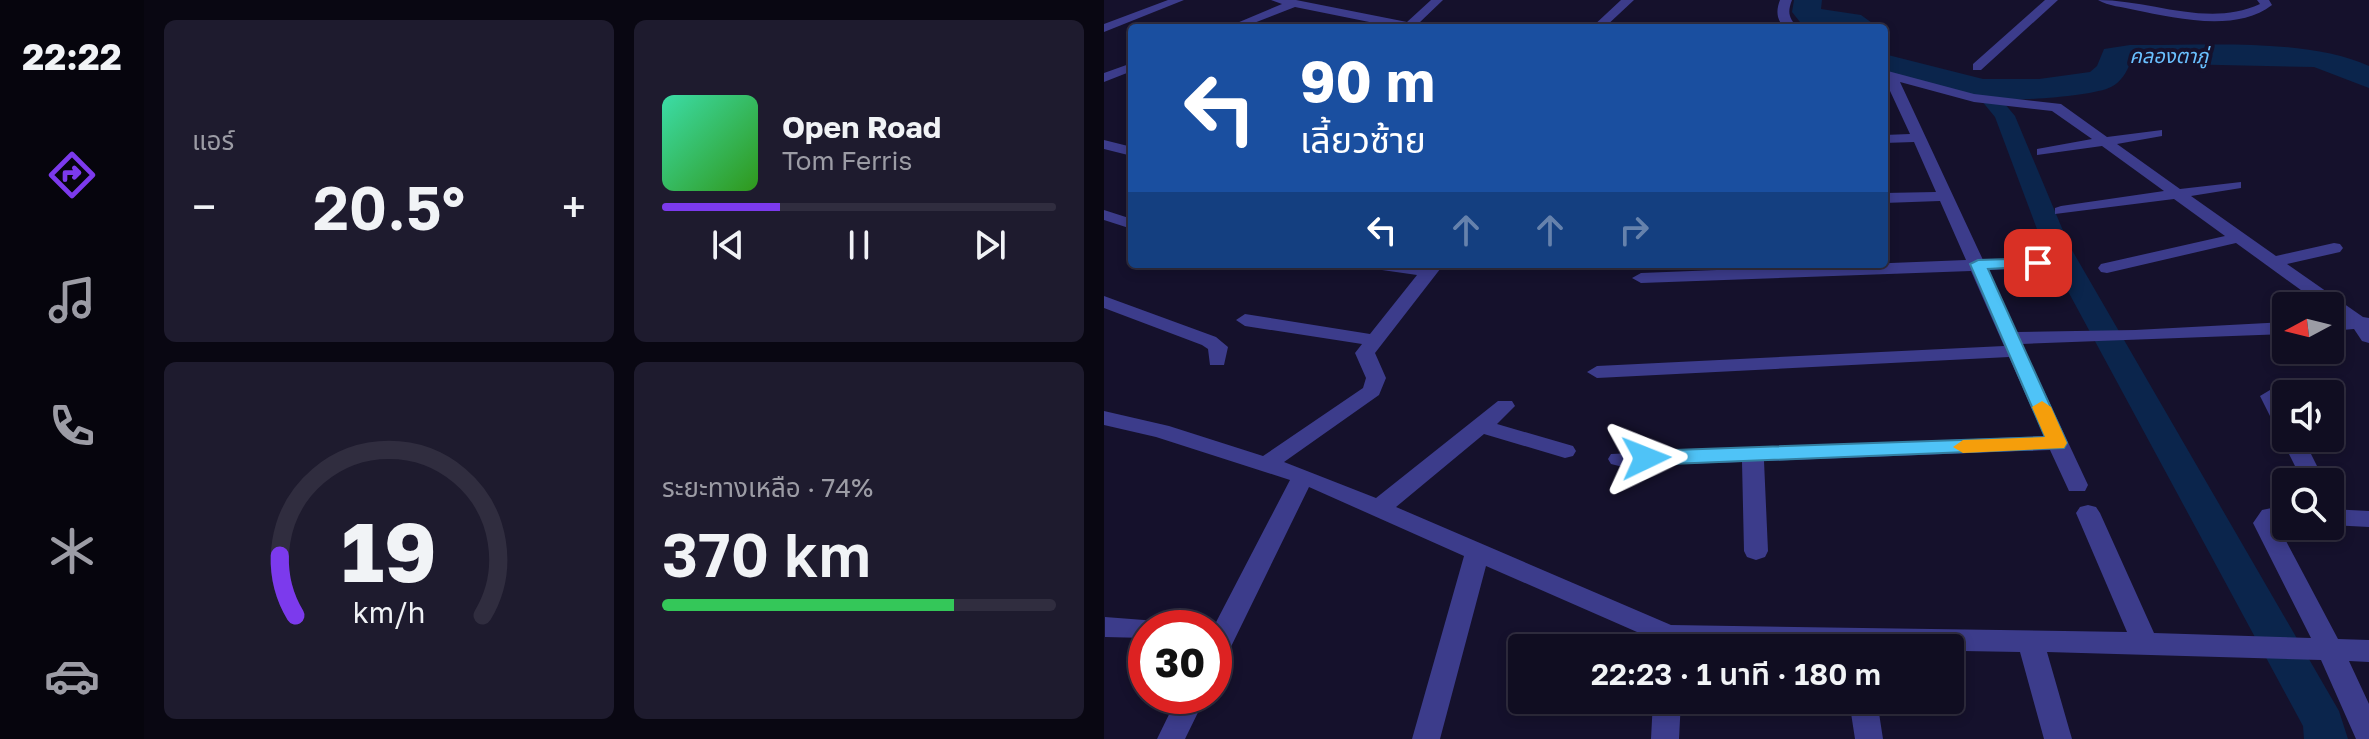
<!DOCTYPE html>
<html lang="th">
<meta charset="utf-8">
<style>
:root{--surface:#100d21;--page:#1e1b2e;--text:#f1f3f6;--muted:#9c9ca5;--line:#302d3f;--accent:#7c3aed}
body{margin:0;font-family:"Golos Text","Noto Sans Thai",sans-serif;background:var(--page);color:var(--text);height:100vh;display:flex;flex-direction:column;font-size:30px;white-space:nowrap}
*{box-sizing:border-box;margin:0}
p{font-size:26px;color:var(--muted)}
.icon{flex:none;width:44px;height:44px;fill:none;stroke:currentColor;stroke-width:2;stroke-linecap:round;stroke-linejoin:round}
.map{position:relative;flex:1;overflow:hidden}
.panel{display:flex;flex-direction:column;gap:20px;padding:20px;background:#090712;width:960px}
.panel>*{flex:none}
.banner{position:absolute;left:24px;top:24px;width:760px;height:244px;border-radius:8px;box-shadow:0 4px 12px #0003,0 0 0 2px var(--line);background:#1a4fa0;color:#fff;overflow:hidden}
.needle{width:52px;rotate:263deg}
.tools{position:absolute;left:1168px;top:292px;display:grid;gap:16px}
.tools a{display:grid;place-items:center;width:72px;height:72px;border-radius:8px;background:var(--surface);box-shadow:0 4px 12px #0003,0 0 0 2px var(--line);font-size:40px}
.speed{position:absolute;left:24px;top:610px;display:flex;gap:16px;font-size:40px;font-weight:700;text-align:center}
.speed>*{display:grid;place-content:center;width:104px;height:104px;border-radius:50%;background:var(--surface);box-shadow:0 4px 12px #0003,0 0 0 2px var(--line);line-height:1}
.speed .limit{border:12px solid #d22;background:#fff;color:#111}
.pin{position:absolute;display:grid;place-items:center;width:68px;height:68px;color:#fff;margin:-34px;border-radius:16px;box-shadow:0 4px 12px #0006}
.me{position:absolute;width:88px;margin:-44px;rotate:88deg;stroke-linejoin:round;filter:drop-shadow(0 0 6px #0008)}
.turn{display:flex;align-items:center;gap:28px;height:168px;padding:0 40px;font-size:36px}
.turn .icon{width:104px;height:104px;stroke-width:2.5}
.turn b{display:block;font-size:56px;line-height:68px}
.lanes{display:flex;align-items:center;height:76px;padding:0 40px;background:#0003;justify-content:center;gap:40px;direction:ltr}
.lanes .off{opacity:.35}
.big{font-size:60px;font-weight:600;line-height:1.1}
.panel .tile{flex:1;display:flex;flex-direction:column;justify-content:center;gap:12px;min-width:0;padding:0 28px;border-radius:12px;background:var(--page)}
.panel .dial{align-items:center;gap:0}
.dial svg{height:208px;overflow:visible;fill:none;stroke:var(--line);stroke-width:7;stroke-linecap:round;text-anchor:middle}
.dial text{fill:var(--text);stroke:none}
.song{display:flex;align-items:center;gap:24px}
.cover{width:96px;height:96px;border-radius:12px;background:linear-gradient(135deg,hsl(160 70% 55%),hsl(110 70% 35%))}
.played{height:8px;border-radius:4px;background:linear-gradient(90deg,var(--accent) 30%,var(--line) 30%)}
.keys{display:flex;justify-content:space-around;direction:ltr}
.heat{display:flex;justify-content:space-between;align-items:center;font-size:44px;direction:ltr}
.charge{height:12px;border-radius:6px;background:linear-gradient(90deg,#34c759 74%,var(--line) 0)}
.panel .tiles{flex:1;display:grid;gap:20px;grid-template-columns:repeat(2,1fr)}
.trip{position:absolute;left:404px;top:634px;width:456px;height:80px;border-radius:8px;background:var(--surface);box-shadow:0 4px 12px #0003,0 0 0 2px var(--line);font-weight:600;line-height:80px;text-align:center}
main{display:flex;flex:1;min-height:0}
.tab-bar{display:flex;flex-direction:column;width:144px;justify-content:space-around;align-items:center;background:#06050d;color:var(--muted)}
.tab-bar .icon{width:56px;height:56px}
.tab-bar .current{color:var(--accent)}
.tab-bar b{font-size:36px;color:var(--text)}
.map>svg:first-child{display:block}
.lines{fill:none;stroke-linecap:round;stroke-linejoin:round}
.canal{fill:#0b254c;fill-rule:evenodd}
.river{fill:#0b254c;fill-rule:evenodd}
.minor{fill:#3c3c8b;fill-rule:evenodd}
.route{fill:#4fc3f7;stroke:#337fa1;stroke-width:2}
.slow{fill:#f59e0b}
.labels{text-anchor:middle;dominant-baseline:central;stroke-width:8;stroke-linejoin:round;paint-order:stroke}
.far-water-label{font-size:20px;font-style:italic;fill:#6ac0ff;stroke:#15112c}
</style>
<main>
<nav class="tab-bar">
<b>22:22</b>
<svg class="icon current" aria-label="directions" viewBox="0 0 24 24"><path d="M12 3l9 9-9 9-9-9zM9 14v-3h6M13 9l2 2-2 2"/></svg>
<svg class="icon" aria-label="music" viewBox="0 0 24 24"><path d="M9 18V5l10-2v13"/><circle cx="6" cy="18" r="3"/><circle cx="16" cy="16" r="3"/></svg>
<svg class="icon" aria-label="phone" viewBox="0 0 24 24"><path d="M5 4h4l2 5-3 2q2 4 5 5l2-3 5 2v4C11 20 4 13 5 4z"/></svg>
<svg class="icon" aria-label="climate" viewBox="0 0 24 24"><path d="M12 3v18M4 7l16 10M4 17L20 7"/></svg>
<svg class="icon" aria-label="car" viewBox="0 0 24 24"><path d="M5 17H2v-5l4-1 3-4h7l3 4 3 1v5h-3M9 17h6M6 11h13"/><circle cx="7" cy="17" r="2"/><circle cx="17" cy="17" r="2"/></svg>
</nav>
<section class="panel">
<div class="tiles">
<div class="tile"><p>แอร์</p>
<div class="heat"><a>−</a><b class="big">20.5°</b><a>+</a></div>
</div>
<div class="tile">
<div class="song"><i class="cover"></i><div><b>Open Road</b><p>Tom Ferris</p></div></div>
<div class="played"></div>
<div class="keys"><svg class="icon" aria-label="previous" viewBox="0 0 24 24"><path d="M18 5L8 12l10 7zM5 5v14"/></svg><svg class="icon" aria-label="pause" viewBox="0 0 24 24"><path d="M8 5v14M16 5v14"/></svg><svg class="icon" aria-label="next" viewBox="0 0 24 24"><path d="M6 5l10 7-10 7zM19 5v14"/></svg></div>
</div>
<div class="tile dial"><svg viewBox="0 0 100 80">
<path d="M14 69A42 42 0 1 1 86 69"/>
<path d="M14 69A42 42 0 0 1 8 46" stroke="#7c3aed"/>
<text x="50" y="56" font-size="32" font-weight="700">19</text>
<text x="50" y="72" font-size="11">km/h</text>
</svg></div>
<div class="tile"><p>ระยะทางเหลือ · 74%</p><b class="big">370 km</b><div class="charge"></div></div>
</div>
</section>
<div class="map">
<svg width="1265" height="739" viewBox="0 0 1265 739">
<rect width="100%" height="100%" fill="#15112c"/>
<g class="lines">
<path class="canal" d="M878,83L885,85L911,116L965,245L1235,711L1244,739H1200L1199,726L939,245L891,117L868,89Z"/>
<path class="river" d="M690,0H718L717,9L757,15L775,28H734L696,22L688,12Z
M1026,45C1097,46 1202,37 1265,66V88L1210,67L1026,63C1023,72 1017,82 1007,87C988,97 900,102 877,99C845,94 812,81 780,73V54L879,79H935L986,72L993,66L1000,49Z"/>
<path class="minor" d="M64,0H80L0,32V24Z
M167,0H192L303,22L327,0H339L315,23L340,28H295L191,7L137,28H121L178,4Z
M517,0H530L500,28H487Z
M676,0H688C683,13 685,18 694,28H681C672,20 672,10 676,0Z
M941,0H954L877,70H869V64Z
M994,0C1048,0 1104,28 1156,4L1153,0H1165L1168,5C1132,33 1071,18 1031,10C1019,7 1004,6 994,0Z
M28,63V71L0,82V73Z
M780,70L870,94L957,104L1003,137L1058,130V136L1013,144L1076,189L1137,182V188L1087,196L1172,256L1230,243L1236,244L1239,248L1236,252L1183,264L1259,317L1265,318V343L1258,341L1250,329L1226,331V319H1236L1226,311V306H1219L1132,243L1003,273L997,272L994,268L997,264L1121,236L1070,199L951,214V208L957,206L1060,191L998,146L933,155V149L988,139L948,111L870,102L796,82L879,260L934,258L943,263L934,268L884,270L913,332L1031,330L1182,322V334L918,344L984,485L981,491H965L946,450L660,461L664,551L661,557L652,560L643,557L640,551L638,462L515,466L507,464L504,459L507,454L940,436L905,357L493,378L483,372L493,366L900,346L867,271L537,283L528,278L537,273L862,260L836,201L780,203V193L832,192L810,142L780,143V135L806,134L780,78Z
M0,140L28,147V156L0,149Z
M0,210L28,219V229L0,220Z
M262,264H340L271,353L282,378L275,395L180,462L272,498L394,401H408L411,406L393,424L469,446L472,451L469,456L461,458L380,434L292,507L567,625L1023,632L972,513L976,507L984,505L992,507L996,513L1050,633L1207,638L1149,523L1158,510L1182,505V521L1173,524L1234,639L1265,640V662L1245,661L1265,704V739H1252L1217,660L943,652L968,739H940L916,652L565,646L382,566L336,739H308L360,556L205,487L120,661L110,664L109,628L186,480L52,437L0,425V411L65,426L159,456L259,388L262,378L251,353L258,344L141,326L132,320L141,314L266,334L313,275L271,269Z
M0,296L112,337L124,347L120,365H106L104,349L98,345L0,308Z
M1166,390L1173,391L1182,407V438H1199L1221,482H1199L1177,438L1180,433L1174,432L1156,396Z
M1226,509L1265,511V527L1226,525Z
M1,617L53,621L57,628H42V638L1,637Z
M74,696H102L81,739H53Z
M549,700H577L575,739H547Z
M745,700H773L779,739H751Z"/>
</g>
<path class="route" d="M934,258L942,263L940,266L884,269L963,443L960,448L542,465L532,458L542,451L941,437L866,264L874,260Z"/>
<path class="slow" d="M938,401L947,407L963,443L960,448L859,453L849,447L859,440L941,437L928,407Z"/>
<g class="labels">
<g class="far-water-label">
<text x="1065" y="55">คลองตาภู่</text>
</g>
</g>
</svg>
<div class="tools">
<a><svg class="needle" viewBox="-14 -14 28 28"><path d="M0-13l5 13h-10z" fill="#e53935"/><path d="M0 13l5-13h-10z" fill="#9c9ca5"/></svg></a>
<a><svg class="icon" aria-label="sound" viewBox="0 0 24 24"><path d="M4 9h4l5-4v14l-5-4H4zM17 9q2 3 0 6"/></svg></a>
<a><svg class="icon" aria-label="search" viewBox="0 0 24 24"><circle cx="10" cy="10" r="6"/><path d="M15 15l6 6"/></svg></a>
</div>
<div class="speed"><div class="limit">30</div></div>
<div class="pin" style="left:934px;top:263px;background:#d93025"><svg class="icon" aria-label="arrive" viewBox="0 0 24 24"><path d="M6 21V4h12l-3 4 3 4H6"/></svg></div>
<svg class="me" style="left:542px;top:458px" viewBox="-20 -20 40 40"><path d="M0-17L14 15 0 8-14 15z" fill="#4fc3f7" stroke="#fff" stroke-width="4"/></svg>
<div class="trip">22:23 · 1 นาที · 180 m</div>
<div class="banner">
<div class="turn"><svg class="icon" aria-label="left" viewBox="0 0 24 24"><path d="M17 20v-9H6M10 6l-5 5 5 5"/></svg><div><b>90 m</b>เลี้ยวซ้าย</div></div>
<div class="lanes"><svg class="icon" aria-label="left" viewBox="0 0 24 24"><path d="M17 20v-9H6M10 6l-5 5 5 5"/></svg><svg class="icon off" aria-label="ahead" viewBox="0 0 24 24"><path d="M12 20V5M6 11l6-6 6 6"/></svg><svg class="icon off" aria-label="ahead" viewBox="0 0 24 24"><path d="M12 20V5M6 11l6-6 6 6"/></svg><svg class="icon off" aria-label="right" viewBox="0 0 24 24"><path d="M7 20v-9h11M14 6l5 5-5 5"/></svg></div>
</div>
</div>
</main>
